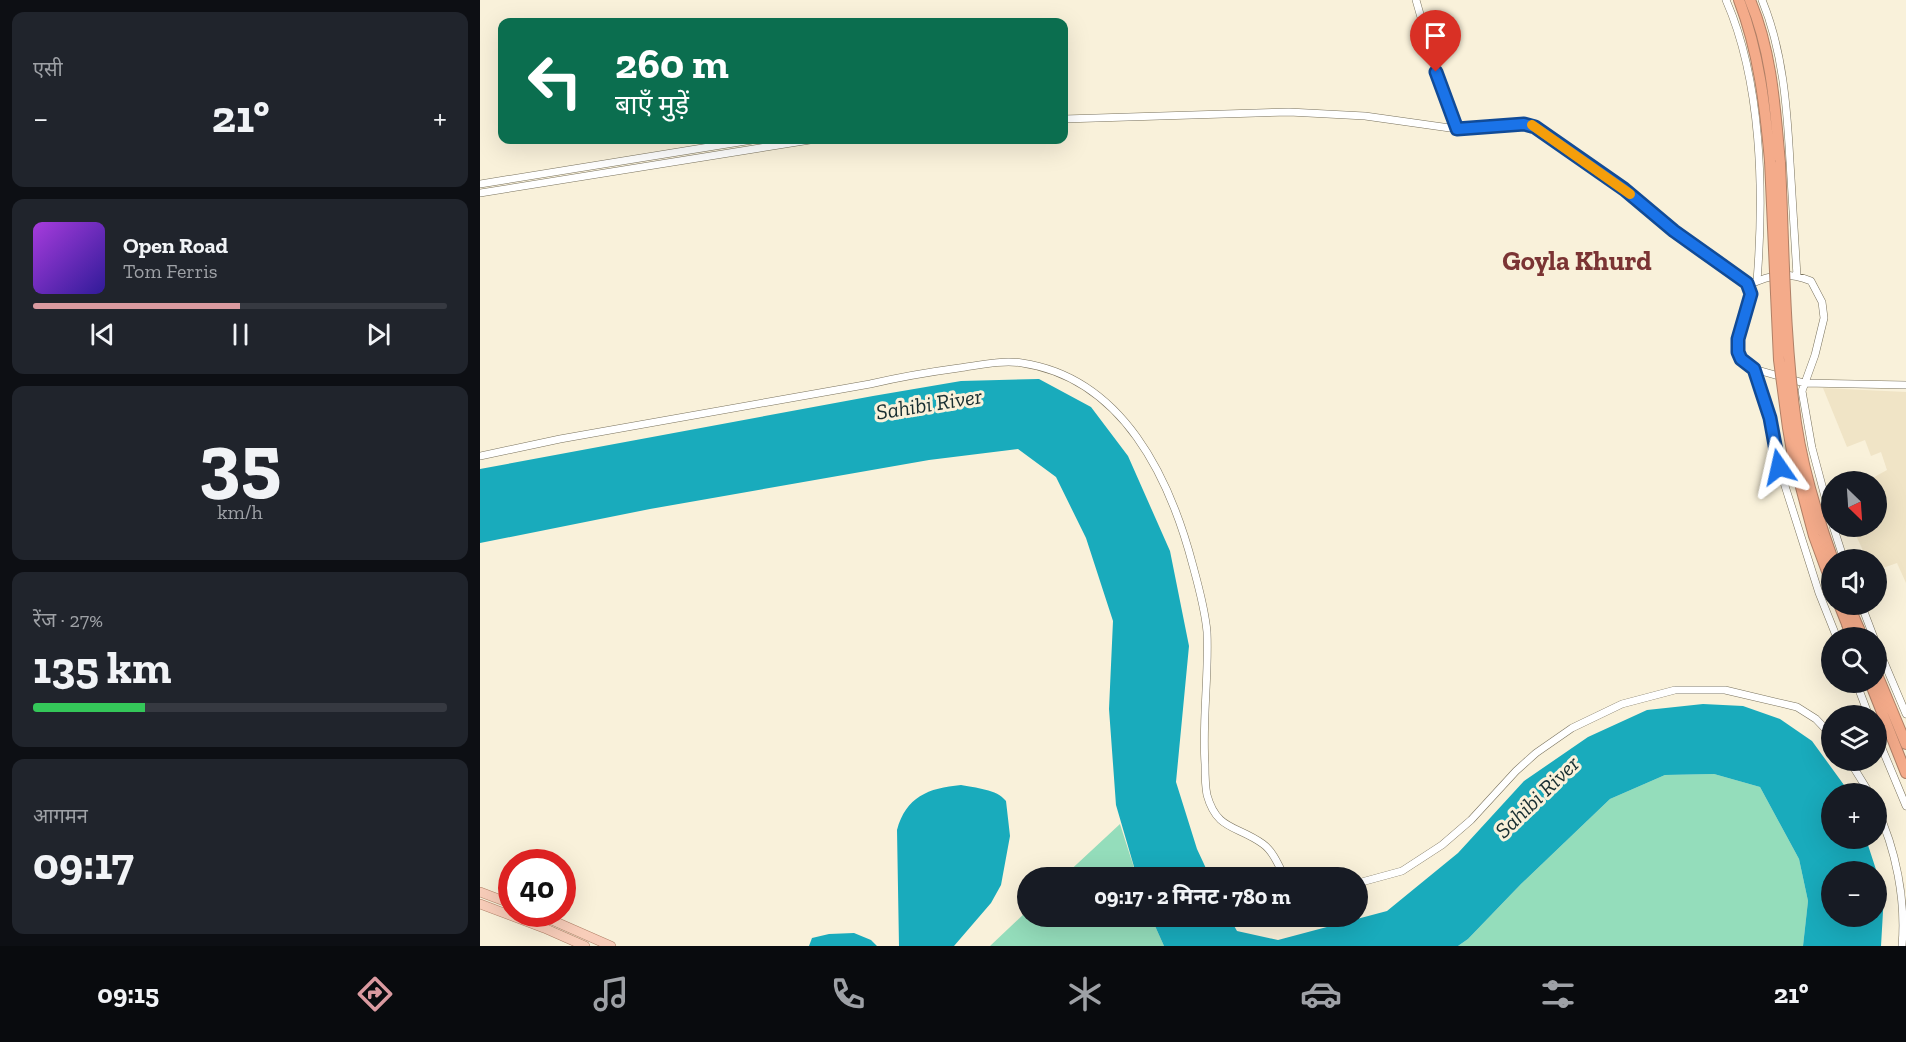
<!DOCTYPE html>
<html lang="hi">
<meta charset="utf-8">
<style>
:root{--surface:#171b24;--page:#20242c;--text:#f1f3f6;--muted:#9ea1a6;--line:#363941;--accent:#da9aa0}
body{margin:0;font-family:"Zilla Slab","Noto Sans Devanagari",serif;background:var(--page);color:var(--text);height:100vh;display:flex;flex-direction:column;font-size:22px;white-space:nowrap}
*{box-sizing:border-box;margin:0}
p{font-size:20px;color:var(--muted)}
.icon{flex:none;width:33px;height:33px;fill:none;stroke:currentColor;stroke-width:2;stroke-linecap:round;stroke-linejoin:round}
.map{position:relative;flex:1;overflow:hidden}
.details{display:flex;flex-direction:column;gap:12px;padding:12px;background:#0d0f14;width:480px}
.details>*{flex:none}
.hud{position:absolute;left:18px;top:18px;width:570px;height:126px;border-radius:12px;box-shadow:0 6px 24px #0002;background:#0b6e4f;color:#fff;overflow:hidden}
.needle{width:39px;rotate:155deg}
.controls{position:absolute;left:1341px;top:471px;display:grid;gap:12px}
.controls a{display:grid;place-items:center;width:66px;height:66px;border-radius:50%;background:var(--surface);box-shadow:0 6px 24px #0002;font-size:30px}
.speed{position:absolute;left:18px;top:849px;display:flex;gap:12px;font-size:30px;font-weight:700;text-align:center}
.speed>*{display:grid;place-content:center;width:78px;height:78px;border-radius:50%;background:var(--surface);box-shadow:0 6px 24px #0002;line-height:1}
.speed .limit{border:9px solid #d22;background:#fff;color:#111}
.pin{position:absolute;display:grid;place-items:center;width:51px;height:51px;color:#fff;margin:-62px -26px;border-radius:50% 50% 50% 0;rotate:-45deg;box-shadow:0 0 6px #0007}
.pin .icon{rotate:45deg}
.me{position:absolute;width:66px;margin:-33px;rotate:349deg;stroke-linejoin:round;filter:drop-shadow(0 0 4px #0008)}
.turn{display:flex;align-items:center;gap:21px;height:126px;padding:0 18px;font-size:27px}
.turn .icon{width:78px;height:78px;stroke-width:2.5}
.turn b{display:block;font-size:42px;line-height:51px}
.big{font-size:45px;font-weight:700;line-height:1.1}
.details .card{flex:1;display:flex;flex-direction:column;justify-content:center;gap:9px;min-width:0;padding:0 21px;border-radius:12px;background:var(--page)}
.details .dial{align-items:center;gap:0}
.dial b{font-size:78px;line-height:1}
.song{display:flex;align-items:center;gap:18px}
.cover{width:72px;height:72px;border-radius:9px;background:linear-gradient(135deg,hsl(280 70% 55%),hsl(250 70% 35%))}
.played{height:6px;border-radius:3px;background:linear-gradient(90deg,var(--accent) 50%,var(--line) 50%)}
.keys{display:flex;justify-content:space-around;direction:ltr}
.heat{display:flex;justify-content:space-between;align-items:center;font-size:33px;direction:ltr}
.charge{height:9px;border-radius:4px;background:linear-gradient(90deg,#34c759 27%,var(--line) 0)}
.trip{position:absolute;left:537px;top:867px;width:351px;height:60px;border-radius:30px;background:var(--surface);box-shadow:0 6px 24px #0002;font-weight:700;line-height:60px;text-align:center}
.tab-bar{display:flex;height:96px;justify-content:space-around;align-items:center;background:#090b0e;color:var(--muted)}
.tab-bar .icon{width:42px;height:42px}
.tab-bar .current{color:var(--accent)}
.tab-bar b{font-size:27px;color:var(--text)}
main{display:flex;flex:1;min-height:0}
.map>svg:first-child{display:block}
.built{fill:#f0e4c6}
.green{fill:#94ddbb}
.water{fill:#19abbc;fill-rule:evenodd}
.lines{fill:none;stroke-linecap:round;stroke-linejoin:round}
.minor-casing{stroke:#79725d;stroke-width:8}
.major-casing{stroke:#af7f66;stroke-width:10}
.highway-casing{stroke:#af7f66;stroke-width:12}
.minor{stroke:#fff;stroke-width:7}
.major{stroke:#f8cdb9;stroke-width:9}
.highway{stroke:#f4ab8a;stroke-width:10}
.highway-bridge-casing{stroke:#af7f66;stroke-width:12;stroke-linecap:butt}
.highway-bridge{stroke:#f4ab8a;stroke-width:10}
.route-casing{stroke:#114b97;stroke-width:15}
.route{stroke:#1a73e8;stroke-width:10}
.slow{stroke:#f59e0b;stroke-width:10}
.labels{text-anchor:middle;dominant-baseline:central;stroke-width:6;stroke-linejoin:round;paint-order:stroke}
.water-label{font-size:22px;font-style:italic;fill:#182e31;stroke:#f9f1da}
.district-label{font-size:27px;font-weight:bold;fill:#7b3434;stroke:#f9f1da}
</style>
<main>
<section class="details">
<div class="card"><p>एसी</p>
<div class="heat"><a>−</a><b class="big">21°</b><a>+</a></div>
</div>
<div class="card">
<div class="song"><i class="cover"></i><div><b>Open Road</b><p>Tom Ferris</p></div></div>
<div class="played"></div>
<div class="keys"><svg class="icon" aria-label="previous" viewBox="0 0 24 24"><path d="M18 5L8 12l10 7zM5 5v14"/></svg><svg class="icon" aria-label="pause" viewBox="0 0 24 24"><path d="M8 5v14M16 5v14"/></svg><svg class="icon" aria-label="next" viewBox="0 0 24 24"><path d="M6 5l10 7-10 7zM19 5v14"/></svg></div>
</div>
<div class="card dial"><b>35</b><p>km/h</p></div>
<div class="card"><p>रेंज · 27%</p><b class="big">135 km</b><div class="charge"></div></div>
<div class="card"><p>आगमन</p><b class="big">09:17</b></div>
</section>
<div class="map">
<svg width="1426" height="946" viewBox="0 0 1426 946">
<rect width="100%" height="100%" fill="#f9f1da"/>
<path class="built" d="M1343,388L1426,392V583L1417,563L1397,570L1396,560L1387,559L1372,527L1396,526V482L1387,481L1407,470L1401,452L1391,456L1385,440L1367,447Z"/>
<path class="green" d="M1234,774L1280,787L1319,859L1328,901L1323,946H978L988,939L1041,884L1130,799L1185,775Z
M640,824L657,877H583Z
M547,911L548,916L671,917L684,946H510Z"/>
<path class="water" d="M559,379L611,407L648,456L690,551L709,646L696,782L717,849L730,877H657L636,805L629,709L633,621L606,538L576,477L538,449L449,460L170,509L0,543V469L393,396L481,381Z
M1223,704L1263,706L1300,719L1332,741L1364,785L1367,793L1352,794V838L1386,839L1404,894L1401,946H1323L1328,901L1319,859L1280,787L1234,774L1185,775L1130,799L1041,884L988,939L978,946H684L671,917H749L757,931L798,940L907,911L978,853L1044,781L1108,737L1167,710ZM1352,872H1396V916H1352Z
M481,785C495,788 517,789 526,801L530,836L521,885L511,903L474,946H419L417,830C426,797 448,788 481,785Z
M374,933L391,940L397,946H329L332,938L349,934Z"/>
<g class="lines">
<g class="minor-casing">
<path id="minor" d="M936,0L960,84L977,129
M1246,0C1282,82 1284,193 1277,281
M1282,0C1303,51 1307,107 1310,162C1312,200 1315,238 1317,276
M584,119L809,112L885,116L977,129L1049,124L1058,128L1142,187L1194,231L1267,283L1271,294L1259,338L1258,350L1261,359L1274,369L1324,383L1426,385
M0,184L272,140
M0,193L330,140
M1269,285C1291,274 1307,272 1331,281L1342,302L1344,318L1335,355L1322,391L1332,448L1352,523
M1274,369L1290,419L1299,467L1339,593L1357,638
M0,456L80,439L390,384C420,377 449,372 479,368C500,365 522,360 542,363C643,378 690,478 713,566C719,588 725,609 727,632C729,676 722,720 725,764C725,774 725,785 727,795C737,831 757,825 783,844C793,851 799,866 805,878
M1353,526L1364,560
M1381,604L1394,638
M1396,643L1426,714
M1376,682L1389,716
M1396,734L1426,806
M1369,760L1390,794
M1396,807C1416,849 1426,900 1422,946
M878,883L922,871L962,845L991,820L1036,771L1056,753L1092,728L1142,704L1195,690H1245L1317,707L1336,719L1352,736"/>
</g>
<g class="major-casing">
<path id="major" d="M0,892L32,904
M0,904L64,928L105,946
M58,914L131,946"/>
</g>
<g class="highway-casing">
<path id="highway" d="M1259,0C1279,52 1285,106 1290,161
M1270,0C1292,52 1295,108 1300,163
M1359,604L1367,624
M1369,604L1375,620
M1379,629L1382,638
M1396,672L1426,744
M1390,682L1426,773"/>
</g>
<use href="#minor" class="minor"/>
<use href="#major" class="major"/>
<use href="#highway" class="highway"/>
<g class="highway-bridge-casing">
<path id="highway-bridge" d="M1290,161L1299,360L1308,428L1313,457L1334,536L1352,585
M1300,163C1304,249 1304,337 1316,423C1323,469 1337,516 1353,560
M1375,620L1379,629
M1367,624L1370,633"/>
</g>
<use href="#highway-bridge" class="highway-bridge"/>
</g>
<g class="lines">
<g class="route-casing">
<path id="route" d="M956,72L977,129L1044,124L1055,127L1144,189L1194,231L1267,283L1271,294L1258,339V352L1261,359L1274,369L1290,418L1299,467"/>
</g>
<use href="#route" class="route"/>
<path class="slow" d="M1052,125L1150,194"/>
</g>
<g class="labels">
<g class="water-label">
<text transform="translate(449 404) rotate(-9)">Sahibi River</text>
<text transform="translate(1057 797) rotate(-44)">Sahibi River</text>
</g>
<g class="district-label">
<text x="1097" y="261">Goyla Khurd</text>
</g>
</g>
</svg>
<div class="controls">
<a><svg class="needle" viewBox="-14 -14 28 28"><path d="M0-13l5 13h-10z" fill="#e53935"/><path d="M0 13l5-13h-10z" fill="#9ea1a6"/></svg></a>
<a><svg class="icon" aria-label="sound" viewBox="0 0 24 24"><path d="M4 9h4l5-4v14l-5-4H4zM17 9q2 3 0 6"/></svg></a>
<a><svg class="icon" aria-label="search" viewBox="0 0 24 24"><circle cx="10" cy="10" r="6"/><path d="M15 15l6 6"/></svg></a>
<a><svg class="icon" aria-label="layers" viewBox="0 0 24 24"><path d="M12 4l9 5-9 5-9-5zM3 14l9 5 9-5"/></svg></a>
<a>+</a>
<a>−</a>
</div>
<div class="speed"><div class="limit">40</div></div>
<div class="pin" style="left:956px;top:72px;background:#d93025"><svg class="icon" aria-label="arrive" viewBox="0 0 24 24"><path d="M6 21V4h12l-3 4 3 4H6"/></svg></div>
<svg class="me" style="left:1299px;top:467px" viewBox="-20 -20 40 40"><path d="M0-17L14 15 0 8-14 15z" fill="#1a73e8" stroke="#fff" stroke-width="4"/></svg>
<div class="trip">09:17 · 2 मिनट · 780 m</div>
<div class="hud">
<div class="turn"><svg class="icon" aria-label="left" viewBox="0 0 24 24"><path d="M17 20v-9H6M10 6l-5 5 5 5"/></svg><div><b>260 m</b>बाएँ मुड़ें</div></div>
</div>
</div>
</main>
<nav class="tab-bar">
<b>09:15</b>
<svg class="icon current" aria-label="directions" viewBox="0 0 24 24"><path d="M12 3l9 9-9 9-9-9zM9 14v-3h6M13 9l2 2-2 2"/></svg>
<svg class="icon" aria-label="music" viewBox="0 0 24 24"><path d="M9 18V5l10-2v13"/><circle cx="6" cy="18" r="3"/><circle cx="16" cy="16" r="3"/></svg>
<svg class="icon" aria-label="phone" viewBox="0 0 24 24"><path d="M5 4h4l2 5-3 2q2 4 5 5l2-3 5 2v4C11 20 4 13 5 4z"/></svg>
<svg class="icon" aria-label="climate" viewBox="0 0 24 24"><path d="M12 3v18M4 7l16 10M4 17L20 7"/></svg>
<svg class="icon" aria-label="car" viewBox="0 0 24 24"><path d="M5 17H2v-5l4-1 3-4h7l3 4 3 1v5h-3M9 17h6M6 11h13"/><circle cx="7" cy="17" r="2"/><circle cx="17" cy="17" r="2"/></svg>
<svg class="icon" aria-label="filters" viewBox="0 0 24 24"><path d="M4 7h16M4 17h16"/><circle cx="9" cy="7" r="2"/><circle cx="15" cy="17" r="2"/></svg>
<b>21°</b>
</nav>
